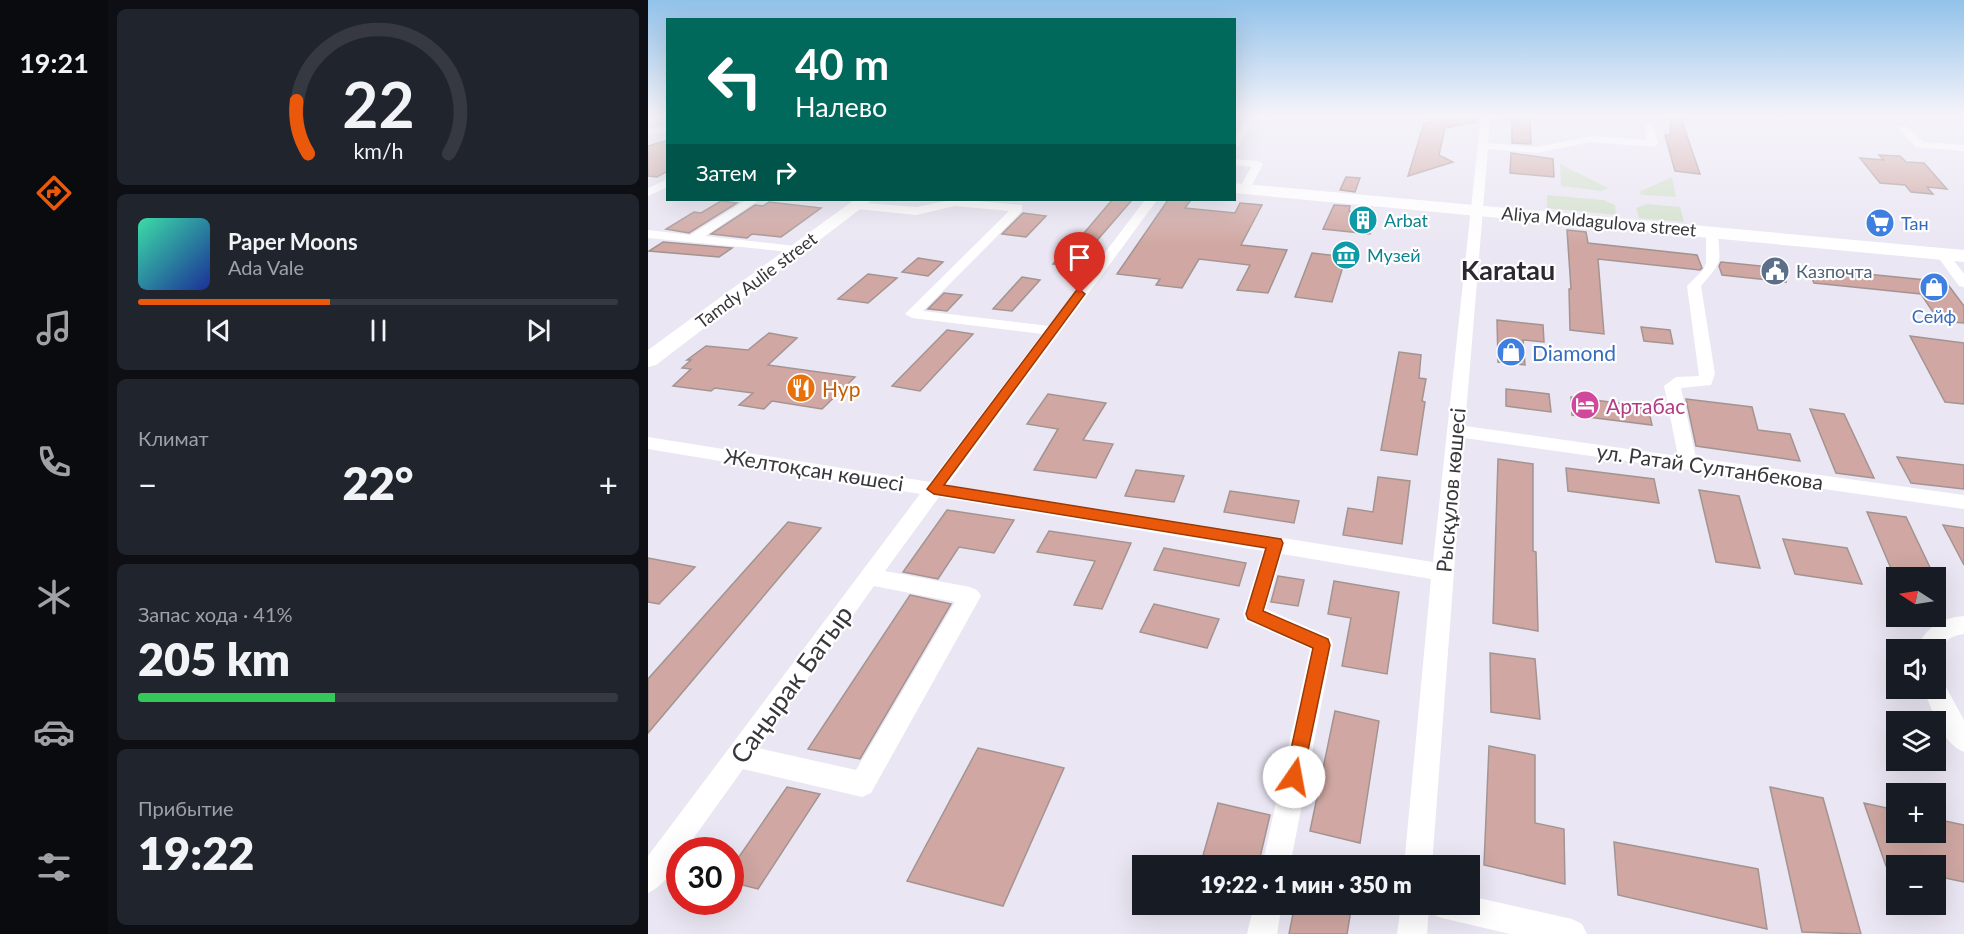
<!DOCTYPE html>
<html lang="ru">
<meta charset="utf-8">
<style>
:root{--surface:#171b24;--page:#20242c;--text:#f1f3f6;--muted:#9ea1a6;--line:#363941;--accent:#ea580c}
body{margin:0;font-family:Lato,sans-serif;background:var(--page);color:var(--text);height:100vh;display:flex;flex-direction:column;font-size:22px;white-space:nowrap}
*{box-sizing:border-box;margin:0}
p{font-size:20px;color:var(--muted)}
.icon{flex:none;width:33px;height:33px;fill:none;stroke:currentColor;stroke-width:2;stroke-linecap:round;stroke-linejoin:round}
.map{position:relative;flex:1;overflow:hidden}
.drawer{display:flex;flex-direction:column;gap:9px;padding:9px;background:#0d0f14;width:540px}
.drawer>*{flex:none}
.hud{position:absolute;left:18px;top:18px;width:570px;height:183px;border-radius:0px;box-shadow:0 6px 24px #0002;background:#00695c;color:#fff;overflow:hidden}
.needle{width:39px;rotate:282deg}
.tools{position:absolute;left:1238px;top:567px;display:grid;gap:12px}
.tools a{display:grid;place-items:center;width:60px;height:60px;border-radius:0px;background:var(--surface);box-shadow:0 6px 24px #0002;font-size:30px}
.speed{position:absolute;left:18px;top:837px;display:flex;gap:12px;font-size:30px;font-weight:700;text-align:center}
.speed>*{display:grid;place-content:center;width:78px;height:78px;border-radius:50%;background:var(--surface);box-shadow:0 6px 24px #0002;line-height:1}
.speed .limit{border:9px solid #d22;background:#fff;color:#111}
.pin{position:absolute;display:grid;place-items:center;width:51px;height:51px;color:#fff;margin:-62px -26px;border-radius:50% 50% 50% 0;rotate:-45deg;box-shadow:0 0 6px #0007}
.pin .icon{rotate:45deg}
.me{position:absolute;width:66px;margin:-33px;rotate:12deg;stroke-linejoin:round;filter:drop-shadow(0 0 4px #0008)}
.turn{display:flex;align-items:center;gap:21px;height:126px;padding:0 30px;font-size:27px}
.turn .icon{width:78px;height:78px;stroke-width:2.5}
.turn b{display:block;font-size:42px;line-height:51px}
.then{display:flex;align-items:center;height:57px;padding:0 30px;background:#0003;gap:12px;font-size:22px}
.big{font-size:45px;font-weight:800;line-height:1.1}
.drawer .widget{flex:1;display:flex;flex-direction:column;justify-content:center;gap:9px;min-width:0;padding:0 21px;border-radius:9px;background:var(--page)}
.drawer .dial{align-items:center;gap:0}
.dial svg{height:156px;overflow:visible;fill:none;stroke:var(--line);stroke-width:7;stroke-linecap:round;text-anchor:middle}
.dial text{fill:var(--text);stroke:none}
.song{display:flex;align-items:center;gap:18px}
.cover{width:72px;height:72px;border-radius:9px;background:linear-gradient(135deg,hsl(160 70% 55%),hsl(230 70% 35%))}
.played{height:6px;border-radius:3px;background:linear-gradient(90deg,var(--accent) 40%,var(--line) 40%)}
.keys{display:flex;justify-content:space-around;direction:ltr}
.heat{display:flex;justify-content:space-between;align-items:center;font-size:33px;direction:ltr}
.charge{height:9px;border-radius:4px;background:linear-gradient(90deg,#34c759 41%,var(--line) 0)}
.trip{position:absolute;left:484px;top:855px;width:348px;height:60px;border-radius:0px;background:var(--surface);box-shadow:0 6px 24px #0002;font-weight:800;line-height:60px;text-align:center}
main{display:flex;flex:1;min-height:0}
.dock{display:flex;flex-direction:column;width:108px;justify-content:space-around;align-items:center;background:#090b0e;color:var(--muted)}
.dock .icon{width:42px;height:42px}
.dock .active{color:var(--accent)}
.dock b{font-size:27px;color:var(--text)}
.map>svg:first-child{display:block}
.green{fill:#d2e0ca}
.building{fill:#d0a7a2;stroke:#a39492;stroke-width:1.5}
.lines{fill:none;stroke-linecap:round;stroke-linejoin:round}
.street{fill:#fff;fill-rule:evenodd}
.secondary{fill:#fff;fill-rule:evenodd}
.route{fill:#ea580c;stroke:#983908;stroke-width:1.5}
.labels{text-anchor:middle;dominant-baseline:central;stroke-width:4.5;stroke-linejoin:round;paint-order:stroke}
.far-culture-label{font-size:18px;fill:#0d838f;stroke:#fff;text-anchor:start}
.far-street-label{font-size:18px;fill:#38373c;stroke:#fff}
.far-shop-label{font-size:18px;fill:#366cbe;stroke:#fff;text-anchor:start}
.far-service-label{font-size:18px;fill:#4e5e75;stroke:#fff;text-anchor:start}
.shop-label{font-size:21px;fill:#366cbe;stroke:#fff;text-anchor:start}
.food-label{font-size:21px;fill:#c56008;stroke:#fff;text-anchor:start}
.hotel-label{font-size:21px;fill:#b23c85;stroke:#fff;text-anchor:start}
.street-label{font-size:21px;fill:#38373c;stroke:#fff}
.near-street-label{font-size:26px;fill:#38373c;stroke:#fff}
.far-town-label{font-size:27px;font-weight:bold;fill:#2c2933;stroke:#fff}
</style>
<main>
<nav class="dock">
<b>19:21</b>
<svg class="icon active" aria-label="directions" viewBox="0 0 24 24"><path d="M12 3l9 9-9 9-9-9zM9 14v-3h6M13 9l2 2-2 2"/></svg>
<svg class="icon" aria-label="music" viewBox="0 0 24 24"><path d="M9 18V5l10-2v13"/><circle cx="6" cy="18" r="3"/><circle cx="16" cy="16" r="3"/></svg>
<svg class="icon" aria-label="phone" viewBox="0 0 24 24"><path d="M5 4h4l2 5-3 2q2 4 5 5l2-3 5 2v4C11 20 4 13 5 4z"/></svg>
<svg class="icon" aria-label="climate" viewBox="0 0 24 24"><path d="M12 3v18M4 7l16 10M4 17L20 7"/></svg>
<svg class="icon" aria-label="car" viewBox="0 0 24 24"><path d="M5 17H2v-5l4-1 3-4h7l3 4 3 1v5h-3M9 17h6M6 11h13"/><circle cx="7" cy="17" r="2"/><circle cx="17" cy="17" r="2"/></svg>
<svg class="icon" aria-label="filters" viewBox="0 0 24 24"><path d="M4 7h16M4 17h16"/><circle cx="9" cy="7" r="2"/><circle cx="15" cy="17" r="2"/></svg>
</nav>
<section class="drawer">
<div class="widget dial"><svg viewBox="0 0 100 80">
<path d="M14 69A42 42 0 1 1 86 69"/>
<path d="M14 69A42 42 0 0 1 8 42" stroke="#ea580c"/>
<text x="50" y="56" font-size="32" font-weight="700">22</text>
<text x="50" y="72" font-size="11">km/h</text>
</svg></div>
<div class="widget">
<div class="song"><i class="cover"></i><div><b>Paper Moons</b><p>Ada Vale</p></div></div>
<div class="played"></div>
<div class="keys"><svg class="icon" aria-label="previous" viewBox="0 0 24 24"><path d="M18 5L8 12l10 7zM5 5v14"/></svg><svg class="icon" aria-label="pause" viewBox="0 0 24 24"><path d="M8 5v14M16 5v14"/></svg><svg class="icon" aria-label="next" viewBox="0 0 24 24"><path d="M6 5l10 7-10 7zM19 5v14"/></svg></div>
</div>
<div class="widget"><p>Климат</p>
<div class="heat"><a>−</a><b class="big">22°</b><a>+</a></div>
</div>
<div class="widget"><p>Запас хода · 41%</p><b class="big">205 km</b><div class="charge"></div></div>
<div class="widget"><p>Прибытие</p><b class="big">19:22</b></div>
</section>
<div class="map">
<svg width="1316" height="934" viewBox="0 0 1316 934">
<rect width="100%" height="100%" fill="#eae6f3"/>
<path class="green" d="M912,164L960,188L954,191L913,186Z
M1024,177L1028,197L994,195L991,192Z
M899,195L955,200L967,205L968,215L899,208Z
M999,204L1032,207L1036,222L991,218L988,208Z"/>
<path class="building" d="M781,115H829V122L797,128L791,155L805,162L760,176L776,123H781Z
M864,115H882L883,144L864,143Z
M1023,115H1032L1052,174L1027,171L1017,135H1022Z
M20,140V171L9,177L0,176V146Z
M863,153L905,159L906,177L862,173Z
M1231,155L1252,156L1258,162L1276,163L1299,189L1279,187L1285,194L1263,192L1257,185L1232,183L1212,158L1236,160Z
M698,177L712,178L707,192L692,190Z
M464,200H484L426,267L405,264L428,238L431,239Z
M520,200H543L537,208L587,213L592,203L614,205L593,245L639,250L620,293L589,290L602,265L551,259L534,288L508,285L512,279L469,274Z
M73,201L89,203L41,233L18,229L46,212L53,213Z
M121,202L173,208L133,237L104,234L99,238L63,234L107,205L115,206Z
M686,205L702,206L701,211L705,212L728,215L722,234L675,229Z
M375,213L398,216L378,237L354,234Z
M919,230L938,232L940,243L1049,255L1054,268L1052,270L950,259L956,334L922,330L921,289H923Z
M15,242L84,248L71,257L1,251Z
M664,253L698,257L684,302L647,297Z
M270,258L295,262L280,276L254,272Z
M1073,262L1133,268L1138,282L1074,275L1071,266Z
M1159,268L1298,282L1316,306V323L1291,321L1273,294L1166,283Z
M220,274L249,278L220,303L190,299Z
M374,277L392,280L364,311L345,309Z
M296,293L314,295L299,311L280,309Z
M849,320L895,325L896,342L875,340L877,365L850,362Z
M993,327L1022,330L1025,344L996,341Z
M299,330L325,334L272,391L244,386Z
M121,333L149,338L120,365L207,377L174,409L124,401L116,409L91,405L105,393L67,388L63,391L25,386L43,369L34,368L43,360H39L58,346L100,350Z
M1262,336L1316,343V404L1297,402Z
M751,352L773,355L771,378L778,379L774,401L777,402L769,455L733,450Z
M858,389L901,394L903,412L858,406Z
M400,394L458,403L435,440L465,444L448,478L386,470L410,429L379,424Z
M923,397L1000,407L1004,425L924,415Z
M1038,399L1104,407L1110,430L1142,434L1152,461L1048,446Z
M1162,409L1196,414L1226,478L1188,473Z
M1249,457L1316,465V489L1263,483Z
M850,459L885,464V551L888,552L890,631L845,623Z
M918,468L1006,479L1011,503L920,491Z
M488,470L536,476L526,502L477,496Z
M730,477L762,481L754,544L695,535L700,508L725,512Z
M1051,490L1091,496L1112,568L1068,562Z
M582,491L651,501L646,523L576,512Z
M299,510L366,520L346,553L311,547L290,579L255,572Z
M1219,512L1258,517L1287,578H1247Z
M140,522L173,528L0,733V679Z
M1295,525L1316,528V565Z
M401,531L483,543L454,609L426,605L447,561L389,552Z
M1135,539L1199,548L1214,584L1147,574Z
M516,548L598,563L591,586L506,570Z
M0,558L47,567L11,604L0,602Z
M630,576L656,580L650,606L623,602Z
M686,581L751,592L739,674L694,666L703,618L680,614Z
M262,595L303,604L212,759L160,749Z
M506,604L571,619L559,648L492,632Z
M842,653L887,659L892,719L843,712Z
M687,711L731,721L712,843L662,831Z
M841,746L887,755V823L916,829L917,884L836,865Z
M330,748L416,768L355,906L259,881Z
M139,787L172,794L110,889L82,882V870Z
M1122,787L1175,798L1213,934L1154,932Z
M570,803L622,815L610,866H552Z
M1216,803L1248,810V832H1287V819L1316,825V882L1287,876V866H1238Z
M966,842L1110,869L1119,929L970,895Z
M647,904H704L699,934H641Z"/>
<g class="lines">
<path class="street" d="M3,115H16L0,123V116Z
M601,115L609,117L590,147L586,148V136Z
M833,115H843L840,143L889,147L943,136L999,140L996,127L1001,124L1006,127L1010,144L1005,147L943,142L889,153L840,149L817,426L1030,456L1016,386L1028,377L1051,376L1039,286L1055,270L1058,263V232L1064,228L1070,232C1072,267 1075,260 1053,286L1067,374L1063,385L1033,388L1048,458L1316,495V509L816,438L784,866H756L783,579L634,554L618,609L682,637L685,644L642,866H614L662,649L598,621L595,614L615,551L291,497L237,571L322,587L329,590L333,596L223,793L214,797L95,769L37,850H32C32,866 14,887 0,893V856L272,494L0,449V437L282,482L394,334L264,318L257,314L361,211L307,206L268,215L209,209L205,208V202L268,207L303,200H318L374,205V211L275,311L401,326L497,200H509L300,485L785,562ZM226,586L307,602L208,770L110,748Z
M20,125V131L0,135V129Z
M1251,126H1259L1275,142L1316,145V151L1268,147L1251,130Z
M586,159L610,161L615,164L601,191L597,192L591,189L603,167L586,165Z
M20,179V187L0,196V188Z
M98,200H111L57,236L148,246L153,247L154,250L153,253L0,238V230L42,235Z
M1293,249L1298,250L1316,274V287L1311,286L1287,253Z
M1316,616V634C1300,636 1294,643 1287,657V650H1268C1278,627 1292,618 1316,616Z
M1287,678L1294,680L1316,720V752C1293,743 1284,709 1275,688H1287Z
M822,896L924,919L934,924L939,934H862L794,918L784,914L781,907L779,934H749L753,904H822Z
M606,904H634L629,934H599Z"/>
<path class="secondary" d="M586,183L1316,250V262L586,193Z
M206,200H224L8,365L0,367V350Z"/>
</g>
<linearGradient id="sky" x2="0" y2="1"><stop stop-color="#92c2ea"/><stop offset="0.47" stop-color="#f6f4fa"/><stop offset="1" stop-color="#f6f4fa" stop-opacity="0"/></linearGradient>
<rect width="1316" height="246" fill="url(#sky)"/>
<path class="route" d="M432,290L437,294L296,485L633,539L635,543L615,611L680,639L682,645L653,784L646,787L639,784L637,777L665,648L600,619L598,614L618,548L286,494L279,489L428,291Z"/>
<defs>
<g id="building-disc" transform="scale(1.5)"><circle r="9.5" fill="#0f9aa8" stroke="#fff"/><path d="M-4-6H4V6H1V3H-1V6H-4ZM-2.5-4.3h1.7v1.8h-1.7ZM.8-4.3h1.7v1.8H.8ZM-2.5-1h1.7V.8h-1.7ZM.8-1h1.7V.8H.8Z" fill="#fff"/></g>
<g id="supermarket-disc" transform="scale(1.5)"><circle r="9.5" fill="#3f7fe0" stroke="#fff"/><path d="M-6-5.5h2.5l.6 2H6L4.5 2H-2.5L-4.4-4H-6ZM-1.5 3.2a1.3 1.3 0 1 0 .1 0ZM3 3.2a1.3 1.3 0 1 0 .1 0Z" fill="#fff"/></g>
<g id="museum-disc" transform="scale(1.5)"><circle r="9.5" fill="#0f9aa8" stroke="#fff"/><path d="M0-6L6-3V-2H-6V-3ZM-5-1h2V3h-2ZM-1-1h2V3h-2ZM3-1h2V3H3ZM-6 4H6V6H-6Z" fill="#fff"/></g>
<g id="civic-disc" transform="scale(1.5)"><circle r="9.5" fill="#5c6f8a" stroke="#fff"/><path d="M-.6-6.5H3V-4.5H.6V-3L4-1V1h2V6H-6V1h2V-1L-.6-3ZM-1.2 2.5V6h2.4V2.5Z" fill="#fff"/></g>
<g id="shop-disc" transform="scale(1.5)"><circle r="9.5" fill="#3f7fe0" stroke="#fff"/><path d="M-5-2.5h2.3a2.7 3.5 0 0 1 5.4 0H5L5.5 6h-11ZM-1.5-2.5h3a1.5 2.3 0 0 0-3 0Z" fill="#fff"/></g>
<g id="restaurant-disc" transform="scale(1.5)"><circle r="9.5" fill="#e8710a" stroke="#fff"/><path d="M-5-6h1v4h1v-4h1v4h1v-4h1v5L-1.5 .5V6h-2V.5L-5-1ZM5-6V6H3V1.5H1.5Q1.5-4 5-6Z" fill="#fff"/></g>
<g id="hotel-disc" transform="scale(1.5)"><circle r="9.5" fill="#d1479c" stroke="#fff"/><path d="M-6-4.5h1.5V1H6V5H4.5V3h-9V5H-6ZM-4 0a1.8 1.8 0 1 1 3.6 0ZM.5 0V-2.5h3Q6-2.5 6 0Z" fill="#fff"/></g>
</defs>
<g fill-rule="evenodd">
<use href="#building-disc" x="715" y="220"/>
<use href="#supermarket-disc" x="1232" y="223"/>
<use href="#museum-disc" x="698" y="255"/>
<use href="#civic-disc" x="1127" y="271"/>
<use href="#shop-disc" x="1286" y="287"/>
<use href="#shop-disc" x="863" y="352"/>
<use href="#restaurant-disc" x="153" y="388"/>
<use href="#hotel-disc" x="937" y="405"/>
</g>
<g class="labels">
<g class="far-culture-label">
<text x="736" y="220">Arbat</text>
<text x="719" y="255">Музей</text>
</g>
<g class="far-street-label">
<text transform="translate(951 221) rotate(5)">Aliya Moldagulova street</text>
<text transform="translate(108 280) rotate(-37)">Tamdy Aulie street</text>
</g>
<g class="far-shop-label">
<text x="1253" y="223">Тан</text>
<text x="1286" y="316" text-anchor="middle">Сейф</text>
</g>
<g class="far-service-label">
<text x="1148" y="271">Казпочта</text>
</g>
<g class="shop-label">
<text x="884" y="352">Diamond</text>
</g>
<g class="food-label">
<text x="174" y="388">Нур</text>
</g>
<g class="hotel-label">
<text x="958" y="405">Артабас</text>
</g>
<g class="street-label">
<text transform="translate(1062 466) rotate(8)">ул. Ратай Султанбекова</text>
<text transform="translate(166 469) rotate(9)">Желтоқсан көшесі</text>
<text transform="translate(802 490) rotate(-85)">Рысқұлов көшесі</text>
</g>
<g class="near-street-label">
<text transform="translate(143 684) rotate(-54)">Саңырак Батыр</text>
</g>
<g class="far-town-label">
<text x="860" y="269">Karatau</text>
</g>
</g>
</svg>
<div class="tools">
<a><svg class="needle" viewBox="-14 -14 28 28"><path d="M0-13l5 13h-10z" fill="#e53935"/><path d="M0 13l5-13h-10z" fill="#9ea1a6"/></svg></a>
<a><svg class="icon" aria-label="sound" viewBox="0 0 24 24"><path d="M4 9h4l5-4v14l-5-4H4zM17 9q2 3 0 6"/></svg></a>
<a><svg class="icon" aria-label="layers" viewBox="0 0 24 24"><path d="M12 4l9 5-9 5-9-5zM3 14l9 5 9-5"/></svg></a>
<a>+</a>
<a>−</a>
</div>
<div class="speed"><div class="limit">30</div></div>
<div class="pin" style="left:432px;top:294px;background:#d93025"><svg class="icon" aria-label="arrive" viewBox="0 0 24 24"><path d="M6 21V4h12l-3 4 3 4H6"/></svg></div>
<svg class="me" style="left:646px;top:777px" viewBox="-20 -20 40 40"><circle r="19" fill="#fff"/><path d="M0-13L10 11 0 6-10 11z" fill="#ea580c"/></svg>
<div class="trip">19:22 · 1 мин · 350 m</div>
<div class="hud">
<div class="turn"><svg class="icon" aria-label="left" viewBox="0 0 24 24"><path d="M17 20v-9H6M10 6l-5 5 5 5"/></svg><div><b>40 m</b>Налево</div></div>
<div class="then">Затем<svg class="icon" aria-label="right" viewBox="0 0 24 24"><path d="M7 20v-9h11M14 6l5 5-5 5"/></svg></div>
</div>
</div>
</main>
